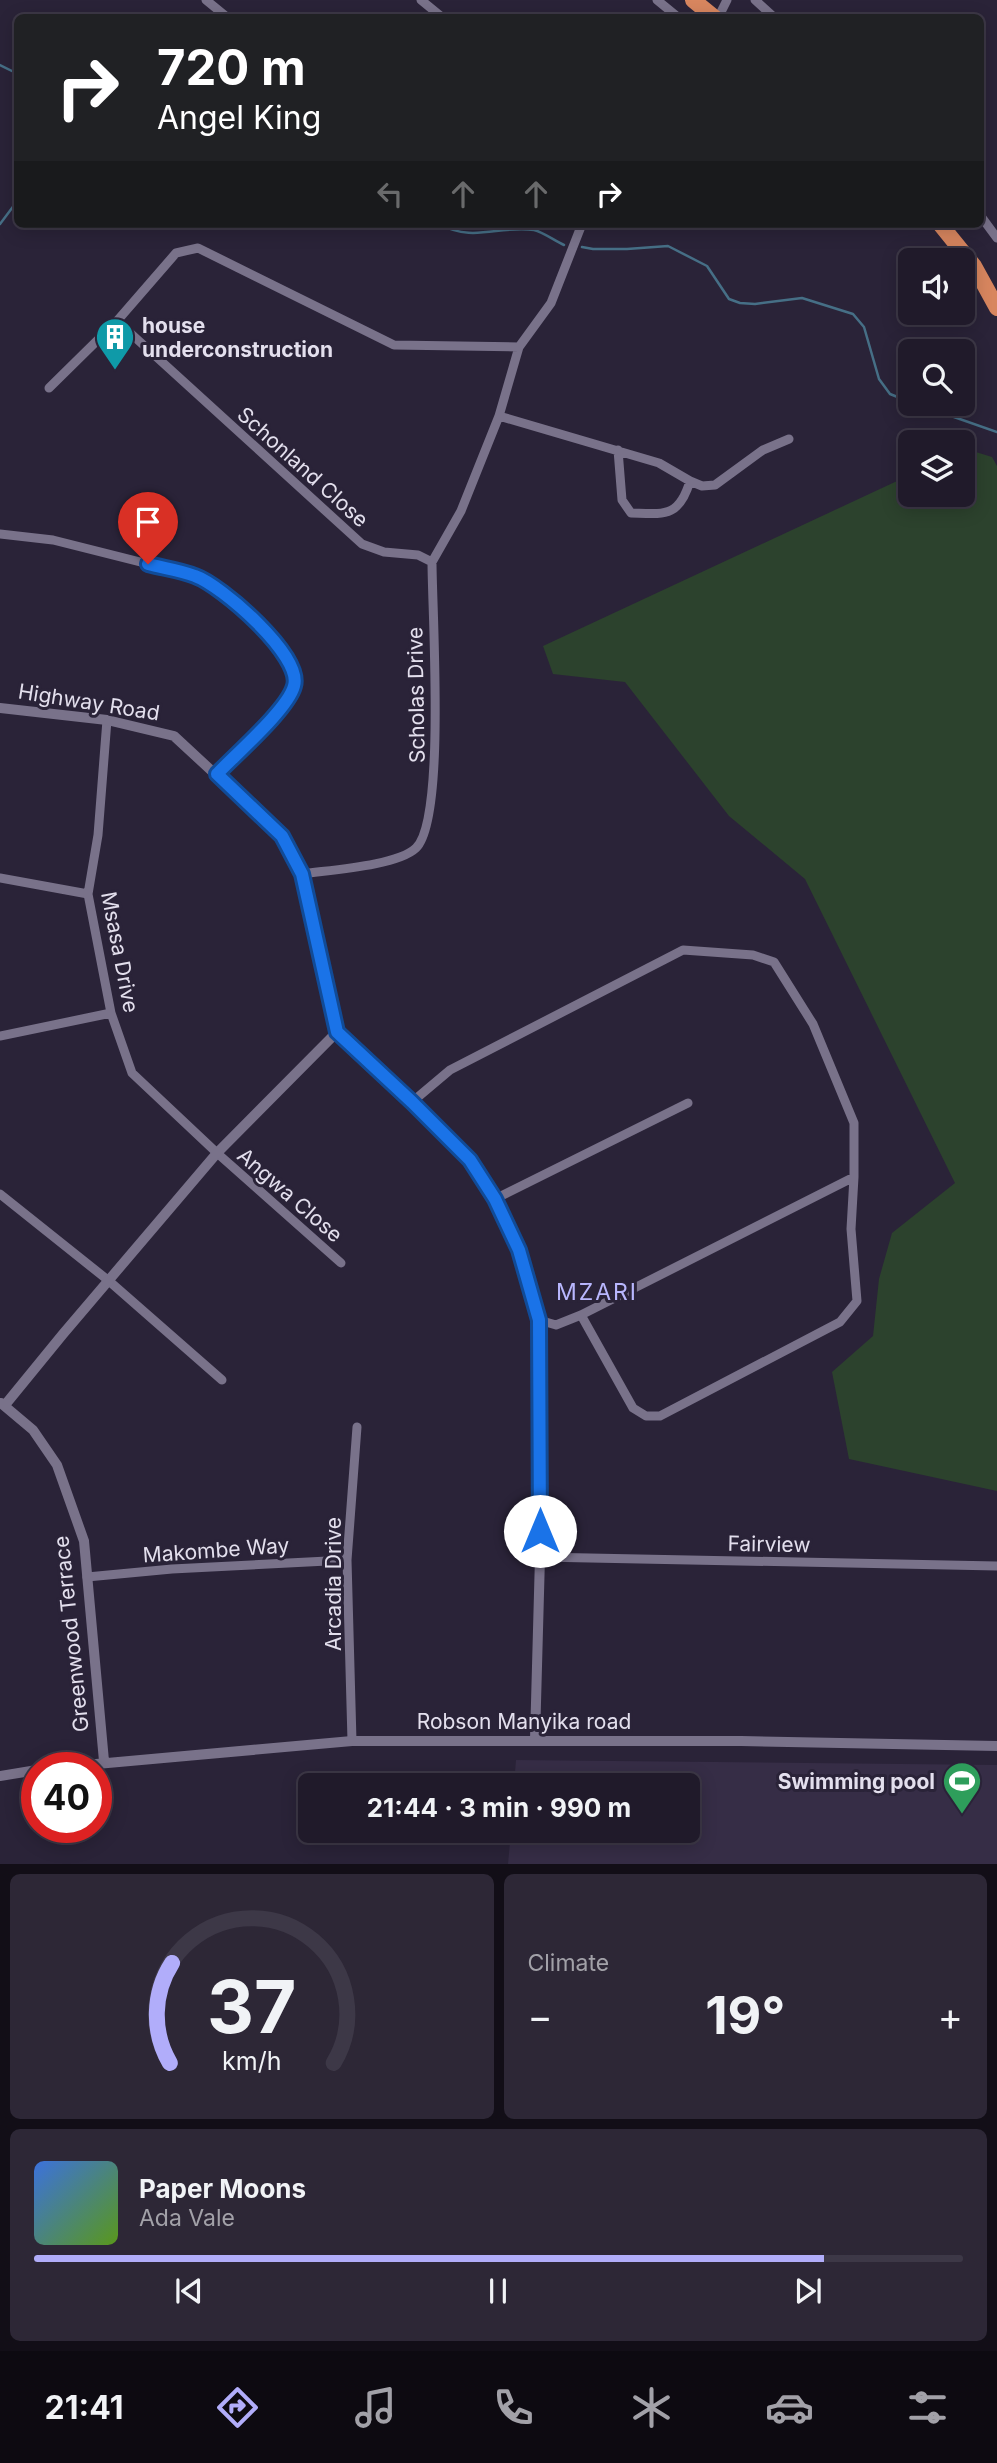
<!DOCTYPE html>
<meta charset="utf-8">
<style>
:root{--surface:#201a2a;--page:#2d2736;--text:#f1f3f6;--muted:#a2a1a8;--line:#3d3847;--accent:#b1adfa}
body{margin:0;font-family:Inter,sans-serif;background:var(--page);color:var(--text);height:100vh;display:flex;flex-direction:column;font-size:26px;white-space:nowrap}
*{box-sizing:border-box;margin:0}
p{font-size:23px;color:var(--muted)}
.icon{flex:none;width:38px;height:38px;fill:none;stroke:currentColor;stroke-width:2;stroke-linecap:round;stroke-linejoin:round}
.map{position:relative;height:1864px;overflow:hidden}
.details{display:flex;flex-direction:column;gap:10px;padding:10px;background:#120e17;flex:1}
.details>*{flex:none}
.top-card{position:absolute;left:14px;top:14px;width:970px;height:214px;border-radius:10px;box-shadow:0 4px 18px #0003,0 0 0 2px var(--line);background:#202124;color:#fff;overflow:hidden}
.tools{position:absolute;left:898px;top:248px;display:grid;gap:14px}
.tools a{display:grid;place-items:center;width:77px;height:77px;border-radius:10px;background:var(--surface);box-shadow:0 4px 18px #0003,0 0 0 2px var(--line);font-size:35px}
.speed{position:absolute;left:21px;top:1752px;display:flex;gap:14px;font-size:35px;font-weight:700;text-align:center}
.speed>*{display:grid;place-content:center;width:91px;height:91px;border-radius:50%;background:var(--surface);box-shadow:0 4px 18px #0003,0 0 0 2px var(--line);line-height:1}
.speed .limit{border:10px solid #d22;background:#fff;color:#111}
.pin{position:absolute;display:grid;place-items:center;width:60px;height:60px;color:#fff;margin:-72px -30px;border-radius:50% 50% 50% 0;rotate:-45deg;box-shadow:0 0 7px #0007}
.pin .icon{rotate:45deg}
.me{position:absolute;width:77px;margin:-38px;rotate:0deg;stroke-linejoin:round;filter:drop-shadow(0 0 5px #0008)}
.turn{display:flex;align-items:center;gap:24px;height:147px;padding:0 28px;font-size:32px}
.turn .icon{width:91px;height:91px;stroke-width:2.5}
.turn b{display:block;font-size:49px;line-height:60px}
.lanes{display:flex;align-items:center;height:66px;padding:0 28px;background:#0003;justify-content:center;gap:35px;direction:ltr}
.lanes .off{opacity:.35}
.big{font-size:52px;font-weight:700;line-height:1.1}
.details .tile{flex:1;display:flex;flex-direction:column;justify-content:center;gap:10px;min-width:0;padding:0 24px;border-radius:10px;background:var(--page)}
.details .dial{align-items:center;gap:0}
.dial svg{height:182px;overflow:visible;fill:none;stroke:var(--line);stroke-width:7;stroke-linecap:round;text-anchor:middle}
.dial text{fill:var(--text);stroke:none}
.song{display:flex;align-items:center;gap:21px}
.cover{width:84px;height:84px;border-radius:10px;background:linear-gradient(135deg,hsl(220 70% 55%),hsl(90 70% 35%))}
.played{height:7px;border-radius:4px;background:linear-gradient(90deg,var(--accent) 85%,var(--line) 85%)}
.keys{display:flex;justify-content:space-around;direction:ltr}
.heat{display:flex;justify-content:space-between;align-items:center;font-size:38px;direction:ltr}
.details .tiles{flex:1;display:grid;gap:10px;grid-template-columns:1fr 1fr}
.tile:last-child{grid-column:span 2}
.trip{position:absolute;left:298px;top:1773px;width:402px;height:70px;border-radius:10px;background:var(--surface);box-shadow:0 4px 18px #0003,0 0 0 2px var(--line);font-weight:700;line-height:70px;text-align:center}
.menu{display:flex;height:112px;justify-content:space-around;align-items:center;background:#0d0a11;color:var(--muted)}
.menu .icon{width:49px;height:49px}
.menu .on{color:var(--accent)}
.menu b{font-size:32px;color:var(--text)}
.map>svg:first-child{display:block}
.built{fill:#362d46}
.green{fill:#2c422d}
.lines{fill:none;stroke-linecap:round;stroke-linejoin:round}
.stream{stroke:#466f86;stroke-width:2.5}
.minor{stroke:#79728a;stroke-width:9}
.tertiary{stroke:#79728a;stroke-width:10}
.trunk{stroke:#d8865f;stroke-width:16}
.route-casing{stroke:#114b97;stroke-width:18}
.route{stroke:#1a73e8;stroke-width:12}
.labels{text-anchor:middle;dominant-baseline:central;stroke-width:6;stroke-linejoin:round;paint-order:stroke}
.poi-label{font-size:21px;font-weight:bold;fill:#e3dfed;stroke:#2a2338;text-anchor:start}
.street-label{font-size:21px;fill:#e3dfed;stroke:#2a2338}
.neighbourhood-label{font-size:23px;letter-spacing:2px;fill:#b9b7fe;stroke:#2a2338}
</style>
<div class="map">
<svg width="997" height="1865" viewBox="0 0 997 1865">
<rect width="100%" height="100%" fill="#2a2338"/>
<path class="built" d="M516,1760L997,1765V1864H508L511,1831L688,1830V1785H514Z"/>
<path class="green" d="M966,449L992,457L997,466V1491L849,1459L832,1372L873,1336L879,1279L892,1233L955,1183L805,879L729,816L625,682L553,674L543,646L910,475V495H962L963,450Z"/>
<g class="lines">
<path class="stream" d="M0,65L18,74
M0,224L18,200
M439,224C474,243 498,225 534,230C543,232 555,241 564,245
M582,247L593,249H627L668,246L707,266L729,299L740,303L755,304L802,298L853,314L864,327L879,379L890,394L910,402
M918,404L944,408L954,417L997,432"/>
<path class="minor" d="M206,0L228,18
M421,0L443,18
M657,0L679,18
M755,0L775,18
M718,18L727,0
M980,215L997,238
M117,321L176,253L198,248L394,345L519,347
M49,388L117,321L362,544L384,552L418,555L432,562L461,511L499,416L519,347L551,303L582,224
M499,416L659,463L690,481C679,518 664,514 631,513L622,500L618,450
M690,481L702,486L715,485L763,450L789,439
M0,534L53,540L196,576L222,592L280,647L296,676L294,689L277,711L217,774
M107,720L98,835L88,894L111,1013L132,1073L217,1153L341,1263
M302,874C329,870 397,866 416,848C446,819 432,613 432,562
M0,878L88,894
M0,1036L111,1013
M412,1102L450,1070L683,950L753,955L774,962L813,1024L854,1123V1177L581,1315L556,1325L539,1320
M0,1194L109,1281L222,1380
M495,1199L688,1103
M581,1315L633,1408L646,1416H660L840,1322L857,1301L851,1229L854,1177
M540,1557L997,1566
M87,1577L172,1569L347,1560
M352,1741L347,1560L357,1427"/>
<path class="tertiary" d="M0,708L107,720L174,736L282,836L302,874L337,1032L412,1102L470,1160L495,1199L519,1250L539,1320L540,1557L535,1739
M1,1403L33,1430L57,1465L84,1541L104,1761
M5,1405L63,1334L217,1153L337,1032
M52,1768L352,1741H741L997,1746
M0,1776L37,1770"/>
<path class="trunk" d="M693,0L715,18
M940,224L974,266L997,308"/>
</g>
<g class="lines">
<g class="route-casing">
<path id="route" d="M148,564C163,568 180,570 195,576C221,585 303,656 294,686C288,709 236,754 217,774L282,836L302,874L337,1032L412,1102L470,1160L495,1199L519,1250L539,1320L540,1531"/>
</g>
<use href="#route" class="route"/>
</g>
<defs>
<g id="building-pin" transform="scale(2.0125)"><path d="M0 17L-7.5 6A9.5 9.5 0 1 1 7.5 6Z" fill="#0f9aa8" stroke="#2a2338"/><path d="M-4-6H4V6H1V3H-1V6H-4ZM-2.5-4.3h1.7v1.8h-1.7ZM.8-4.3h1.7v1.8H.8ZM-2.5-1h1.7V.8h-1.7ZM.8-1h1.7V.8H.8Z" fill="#fff"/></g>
<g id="stadium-pin" transform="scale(2.0125)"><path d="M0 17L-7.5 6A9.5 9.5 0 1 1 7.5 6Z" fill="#2e9e5b" stroke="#2a2338"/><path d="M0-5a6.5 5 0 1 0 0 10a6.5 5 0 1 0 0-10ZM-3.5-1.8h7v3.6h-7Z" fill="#fff"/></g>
</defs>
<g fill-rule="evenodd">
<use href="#building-pin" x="115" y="337"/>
<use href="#stadium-pin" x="962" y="1781"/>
</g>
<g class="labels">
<g class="poi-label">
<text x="142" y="325">house<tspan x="142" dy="24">underconstruction</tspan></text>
<text x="935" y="1781" text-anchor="end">Swimming pool</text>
</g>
<g class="street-label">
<text transform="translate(303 467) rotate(42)">Schonland Close</text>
<text transform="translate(416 695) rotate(-91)">Scholas Drive</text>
<text transform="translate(89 702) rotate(9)">Highway Road</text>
<text transform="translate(120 952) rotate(79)">Msasa Drive</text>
<text transform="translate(290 1195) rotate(41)">Angwa Close</text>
<text transform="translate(769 1544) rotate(1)">Fairview</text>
<text transform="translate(216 1550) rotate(-4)">Makombe Way</text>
<text transform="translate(333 1584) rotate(-90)">Arcadia Drive</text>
<text transform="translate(71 1634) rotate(-96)">Greenwood Terrace</text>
<text x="524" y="1721">Robson Manyika road</text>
</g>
<g class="neighbourhood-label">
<text x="597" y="1292">MZARI</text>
</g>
</g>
</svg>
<div class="tools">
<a><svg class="icon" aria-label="sound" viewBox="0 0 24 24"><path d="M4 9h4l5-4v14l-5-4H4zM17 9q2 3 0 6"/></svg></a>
<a><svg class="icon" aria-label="search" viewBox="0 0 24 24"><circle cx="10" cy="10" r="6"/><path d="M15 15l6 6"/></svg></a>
<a><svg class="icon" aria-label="layers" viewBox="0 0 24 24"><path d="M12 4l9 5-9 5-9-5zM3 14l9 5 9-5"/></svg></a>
</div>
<div class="speed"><div class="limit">40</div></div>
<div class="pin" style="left:148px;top:564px;background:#d93025"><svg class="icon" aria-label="arrive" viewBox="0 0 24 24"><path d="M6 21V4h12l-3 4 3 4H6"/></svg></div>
<svg class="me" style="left:540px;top:1531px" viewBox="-20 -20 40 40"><circle r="19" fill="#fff"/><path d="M0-13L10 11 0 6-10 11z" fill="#1a73e8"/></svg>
<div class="trip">21:44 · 3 min · 990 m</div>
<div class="top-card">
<div class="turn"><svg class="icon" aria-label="right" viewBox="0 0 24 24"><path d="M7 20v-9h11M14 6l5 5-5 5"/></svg><div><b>720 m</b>Angel King</div></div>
<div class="lanes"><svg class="icon off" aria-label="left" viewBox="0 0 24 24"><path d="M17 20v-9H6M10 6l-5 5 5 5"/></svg><svg class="icon off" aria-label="ahead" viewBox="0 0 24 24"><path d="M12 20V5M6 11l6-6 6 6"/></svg><svg class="icon off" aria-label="ahead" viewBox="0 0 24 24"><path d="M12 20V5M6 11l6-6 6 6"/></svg><svg class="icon" aria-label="right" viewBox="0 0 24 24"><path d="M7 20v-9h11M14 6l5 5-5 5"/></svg></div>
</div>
</div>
<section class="details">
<div class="tiles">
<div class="tile dial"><svg viewBox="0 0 100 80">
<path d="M14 69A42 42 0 1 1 86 69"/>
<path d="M14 69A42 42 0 0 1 15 25" stroke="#b1adfa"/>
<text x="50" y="56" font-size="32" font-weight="700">37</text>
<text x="50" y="72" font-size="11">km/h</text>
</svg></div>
<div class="tile"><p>Climate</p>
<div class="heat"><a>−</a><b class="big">19°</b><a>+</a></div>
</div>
<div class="tile">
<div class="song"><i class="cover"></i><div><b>Paper Moons</b><p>Ada Vale</p></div></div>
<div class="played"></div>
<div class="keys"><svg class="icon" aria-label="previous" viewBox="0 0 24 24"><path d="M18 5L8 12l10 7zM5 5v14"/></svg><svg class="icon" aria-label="pause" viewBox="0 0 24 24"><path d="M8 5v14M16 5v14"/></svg><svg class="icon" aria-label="next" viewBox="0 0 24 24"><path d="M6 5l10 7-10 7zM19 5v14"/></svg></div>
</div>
</div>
</section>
<nav class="menu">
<b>21:41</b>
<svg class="icon on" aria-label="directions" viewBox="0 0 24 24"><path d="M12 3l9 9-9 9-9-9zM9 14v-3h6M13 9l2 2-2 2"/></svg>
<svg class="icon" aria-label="music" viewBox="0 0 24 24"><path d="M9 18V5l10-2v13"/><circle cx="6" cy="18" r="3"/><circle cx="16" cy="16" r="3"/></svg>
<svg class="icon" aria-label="phone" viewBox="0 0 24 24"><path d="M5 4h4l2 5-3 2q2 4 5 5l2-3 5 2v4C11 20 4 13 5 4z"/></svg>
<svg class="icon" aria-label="climate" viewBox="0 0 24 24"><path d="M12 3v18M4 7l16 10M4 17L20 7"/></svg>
<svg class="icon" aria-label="car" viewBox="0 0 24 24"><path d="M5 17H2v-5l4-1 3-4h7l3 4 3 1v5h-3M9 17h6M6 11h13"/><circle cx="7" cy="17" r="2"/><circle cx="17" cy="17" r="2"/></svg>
<svg class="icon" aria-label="filters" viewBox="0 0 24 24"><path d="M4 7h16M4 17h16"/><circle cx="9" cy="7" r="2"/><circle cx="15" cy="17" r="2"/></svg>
</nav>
